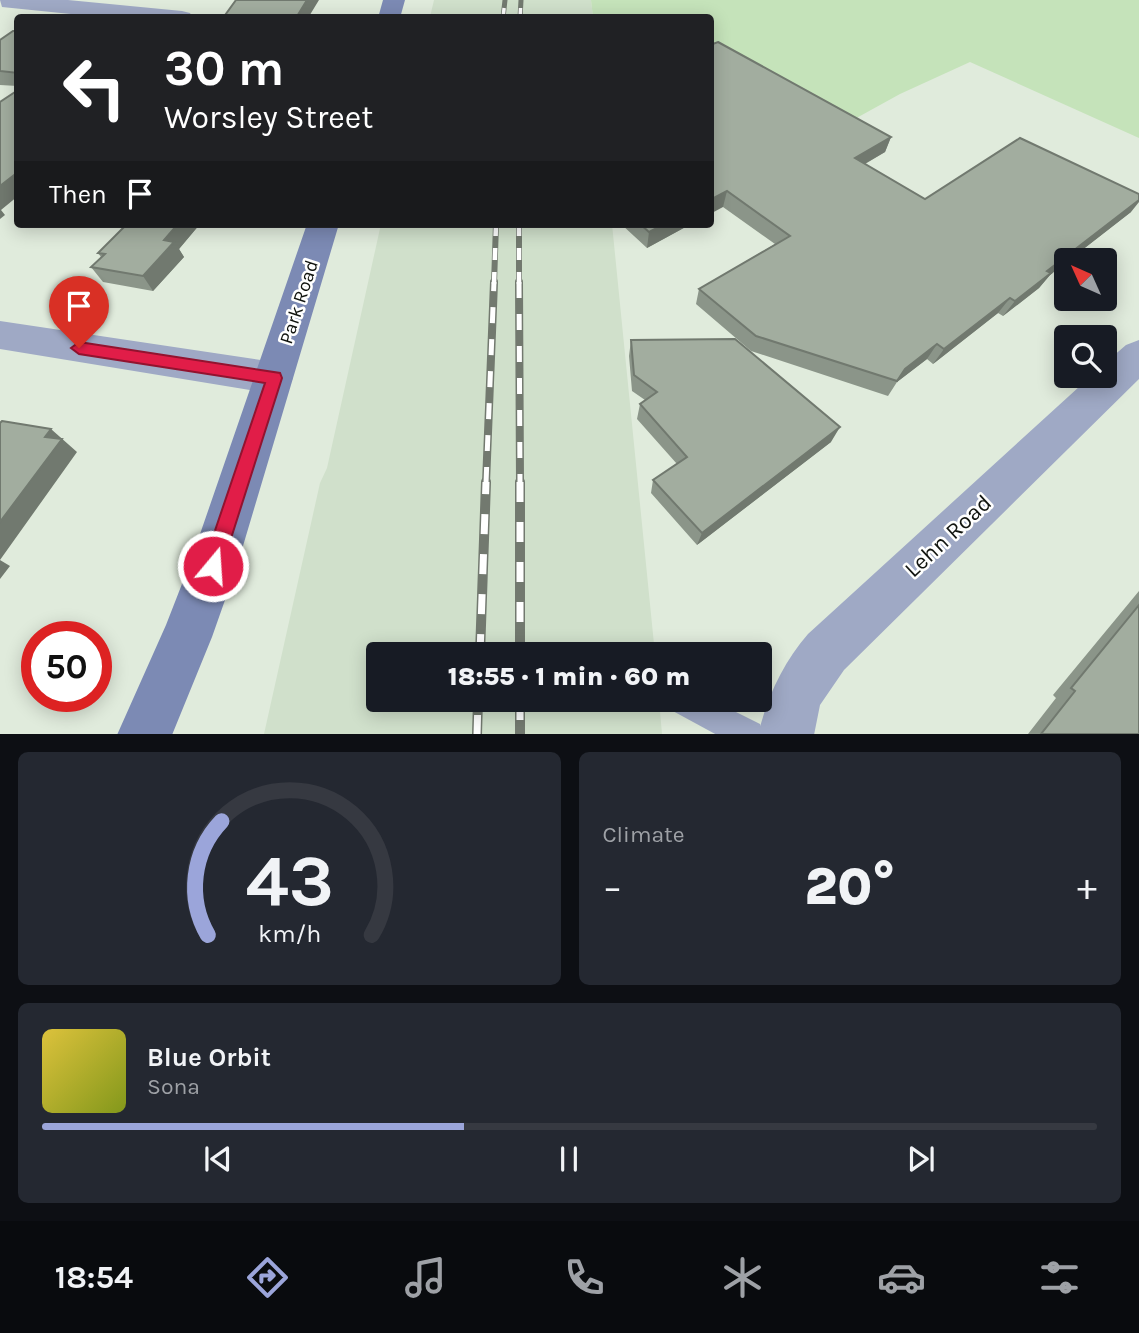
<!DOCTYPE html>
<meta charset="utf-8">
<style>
:root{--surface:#171b24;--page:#242831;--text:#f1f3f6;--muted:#9ea1a6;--line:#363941;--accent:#9ba5da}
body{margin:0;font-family:Karla,sans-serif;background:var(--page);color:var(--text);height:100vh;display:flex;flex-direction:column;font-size:26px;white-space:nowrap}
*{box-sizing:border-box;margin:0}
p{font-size:23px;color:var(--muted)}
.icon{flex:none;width:38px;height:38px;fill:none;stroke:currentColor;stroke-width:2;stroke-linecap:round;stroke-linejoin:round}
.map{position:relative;height:734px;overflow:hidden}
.panel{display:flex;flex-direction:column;gap:18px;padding:18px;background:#0d0f14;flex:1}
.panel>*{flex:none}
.top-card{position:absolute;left:14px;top:14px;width:700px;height:214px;border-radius:7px;box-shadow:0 4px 18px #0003;background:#202124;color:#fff;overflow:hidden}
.needle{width:46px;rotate:315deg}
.tools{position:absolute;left:1054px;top:248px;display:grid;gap:14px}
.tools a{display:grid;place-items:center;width:63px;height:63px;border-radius:7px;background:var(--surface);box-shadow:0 4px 18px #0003;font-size:35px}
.speed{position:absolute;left:21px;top:621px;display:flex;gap:14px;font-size:35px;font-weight:700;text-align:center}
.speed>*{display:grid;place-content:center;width:91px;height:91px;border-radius:50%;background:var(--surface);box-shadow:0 4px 18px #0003;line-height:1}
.speed .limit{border:10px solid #d22;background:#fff;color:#111}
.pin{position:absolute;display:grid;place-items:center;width:60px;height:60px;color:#fff;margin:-72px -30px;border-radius:50% 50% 50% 0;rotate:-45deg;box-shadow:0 0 7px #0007}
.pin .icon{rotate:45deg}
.me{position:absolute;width:77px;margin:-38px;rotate:18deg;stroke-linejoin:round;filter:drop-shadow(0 0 5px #0008)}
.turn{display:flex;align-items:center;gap:24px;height:147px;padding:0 35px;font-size:32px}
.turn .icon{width:91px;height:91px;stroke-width:2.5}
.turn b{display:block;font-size:49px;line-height:60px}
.then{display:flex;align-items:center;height:66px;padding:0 35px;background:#0003;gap:14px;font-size:26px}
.big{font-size:52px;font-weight:800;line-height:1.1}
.panel .card{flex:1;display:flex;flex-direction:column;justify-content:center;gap:10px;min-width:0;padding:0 24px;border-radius:10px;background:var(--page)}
.panel .dial{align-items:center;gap:0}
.dial svg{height:182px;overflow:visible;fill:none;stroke:var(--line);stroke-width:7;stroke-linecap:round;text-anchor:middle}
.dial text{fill:var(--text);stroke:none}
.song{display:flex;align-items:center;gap:21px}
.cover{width:84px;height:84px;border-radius:10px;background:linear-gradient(135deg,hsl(50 70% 55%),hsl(70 70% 35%))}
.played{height:7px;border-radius:4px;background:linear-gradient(90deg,var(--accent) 40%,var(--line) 40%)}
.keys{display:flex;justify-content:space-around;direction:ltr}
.heat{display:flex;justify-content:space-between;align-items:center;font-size:38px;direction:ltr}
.panel .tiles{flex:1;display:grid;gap:18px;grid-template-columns:1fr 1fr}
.card:last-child{grid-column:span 2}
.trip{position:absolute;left:366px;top:642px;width:406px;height:70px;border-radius:7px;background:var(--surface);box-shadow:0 4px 18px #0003;font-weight:800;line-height:70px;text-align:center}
.tabs{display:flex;height:112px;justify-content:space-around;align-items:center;background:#090b0e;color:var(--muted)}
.tabs .icon{width:49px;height:49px}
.tabs .active{color:var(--accent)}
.tabs b{font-size:32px;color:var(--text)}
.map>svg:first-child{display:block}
.built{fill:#d0e0cb}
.green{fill:#c5e3ba}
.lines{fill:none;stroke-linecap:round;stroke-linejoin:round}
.lane{fill:#9fa9c5;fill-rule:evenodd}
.street{fill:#9fa9c5;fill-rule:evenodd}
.secondary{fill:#7c8ab4;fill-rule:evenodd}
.rail-far3-casing{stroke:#72796f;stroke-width:5}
.rail-far2-casing{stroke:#72796f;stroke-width:6}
.rail-far1-casing{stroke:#72796f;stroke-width:8}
.rail-casing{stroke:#72796f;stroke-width:10}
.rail-far3{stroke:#fff;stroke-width:3.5;stroke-dasharray:10;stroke-linecap:butt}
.rail-far2{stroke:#fff;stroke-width:4.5;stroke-dasharray:12;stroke-linecap:butt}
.rail-far1{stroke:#fff;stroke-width:5;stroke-dasharray:16;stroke-linecap:butt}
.rail{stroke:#fff;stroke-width:7;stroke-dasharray:20;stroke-linecap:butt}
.wall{fill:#8b9589}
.shaded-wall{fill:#71796f}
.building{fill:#a2ad9f;stroke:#71796f;stroke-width:2}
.route{fill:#e11d48;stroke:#92132f;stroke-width:2}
.labels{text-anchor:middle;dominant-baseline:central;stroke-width:5;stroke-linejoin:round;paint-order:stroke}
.street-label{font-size:19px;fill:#11140f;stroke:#fff}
.near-street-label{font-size:23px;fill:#11140f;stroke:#fff}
</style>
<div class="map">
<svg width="1139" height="735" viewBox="0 0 1139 735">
<rect width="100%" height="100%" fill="#e0ebdc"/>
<path class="built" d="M434,0H591L593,17H430Z
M381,224H612L655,654H378V700H659L662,734H264L320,483L327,468Z"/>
<path class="green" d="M591,0H1139V138L970,62L900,94L851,121L711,53L710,18L593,17Z"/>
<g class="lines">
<path class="lane" d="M666,700H712L760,724L764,735H717L671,710Z"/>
<path class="street" d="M0,0H68L182,11L190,13L193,18H110L2,7Z
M0,321L274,362L288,367L293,378L288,389L274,394L0,349Z
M1139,340V379L844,670L820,705L814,735H758C767,697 783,663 808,634L1091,376H1104V364L1126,345Z"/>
<path class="secondary" d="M383,0H405L400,18H378Z
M307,224H339L237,566L212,637L172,735H117L166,625L189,566Z"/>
<g class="rail-far3-casing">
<path id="rail-far3" d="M503,18L505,0
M520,18L521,0"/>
</g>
<g class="rail-far2-casing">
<path id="rail-far2" d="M519,224V284
M494,284L496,224"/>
</g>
<g class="rail-far1-casing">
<path id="rail-far1" d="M519,282L520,483
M486,483L494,282"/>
</g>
<g class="rail-casing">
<path id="rail" d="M520,482V654
M480,654L486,482
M520,700V735
M477,735L478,700"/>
</g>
<use href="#rail-far3" class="rail-far3"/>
<use href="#rail-far2" class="rail-far2"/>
<use href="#rail-far1" class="rail-far1"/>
<use href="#rail" class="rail"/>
</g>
<path class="wall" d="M18,31V86L0,85V40Z
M710,45L891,137L885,152L865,164L925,199L1131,212L1068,261H1066V262L1050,275L1039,288L1003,316L998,313L933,364L927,359L897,382L888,396L751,351L696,304L699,289L775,244L723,207Z
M127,224H200L179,249L184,257L153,291L103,282L91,267L101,257L98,253Z
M621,224H691L647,248Z
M631,340L831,442L697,545L651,493L653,480L677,464L637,419L640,404L645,400L632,391L629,356Z
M1139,591V734H1028L1056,698L1053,695Z"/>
<path class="shaded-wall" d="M307,0H319L308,18H296Z
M891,137L885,152L849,173L855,158Z
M18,172V196L1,210L5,215L0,219V186Z
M727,191L723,207L710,214V200Z
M1139,200V202L1131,212L1068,261H1066V262L1050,275L1039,288L1003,316L1015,301L1047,271Z
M178,224H200L179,249L184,257L153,291L143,276L164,240Z
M665,224H691L647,248L649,232Z
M1010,298L998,313L933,364L944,349Z
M937,344L927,359L897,382L905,369Z
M840,427L831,442L697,545L702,533Z
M51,429L77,452L0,560L10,566L0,579V522L45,437Z"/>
<path class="building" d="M236,0H307L296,18H223Z
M13,31H18V73L0,71V40Z
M718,42L891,137L855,158L925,199L1020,138L1139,194V200L1047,271L1051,273L1015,301L1010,298L944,349L937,344L905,369L897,381L756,336L699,289L790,236L727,191L710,200V45Z
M18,90V172L0,186V102Z
M127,224H178L164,240L174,242L143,276L91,267L105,254L98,253Z
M640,224H665L649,232Z
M735,339L840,427L702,533L653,480L687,457L640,404L657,392L634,375L631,340Z
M2,421L51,429L45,437L62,439L0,522V423Z
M1139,605V734H1041L1075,691L1071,688Z"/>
<path class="route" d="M79,342L280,373L282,378L220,573L213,575L206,573L203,566L265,383L79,354L71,348Z"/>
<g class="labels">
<g class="street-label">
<text transform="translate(299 302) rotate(-72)">Park Road</text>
</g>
<g class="near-street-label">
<text transform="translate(948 536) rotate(-43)">Lehn Road</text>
</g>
</g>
</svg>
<div class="tools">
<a><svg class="needle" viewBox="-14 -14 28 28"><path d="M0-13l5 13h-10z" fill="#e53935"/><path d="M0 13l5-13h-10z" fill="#9ea1a6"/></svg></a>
<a><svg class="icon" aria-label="search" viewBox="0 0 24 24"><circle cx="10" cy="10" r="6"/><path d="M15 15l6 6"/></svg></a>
</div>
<div class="speed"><div class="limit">50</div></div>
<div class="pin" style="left:79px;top:348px;background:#d93025"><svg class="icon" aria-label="arrive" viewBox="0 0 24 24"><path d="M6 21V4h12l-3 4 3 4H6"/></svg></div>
<svg class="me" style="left:213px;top:566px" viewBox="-20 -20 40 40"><circle r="17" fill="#e11d48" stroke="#fff" stroke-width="3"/><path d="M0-11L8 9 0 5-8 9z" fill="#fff"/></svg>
<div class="trip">18:55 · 1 min · 60 m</div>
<div class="top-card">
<div class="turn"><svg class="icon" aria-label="left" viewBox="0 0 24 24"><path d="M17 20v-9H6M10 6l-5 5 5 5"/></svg><div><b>30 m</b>Worsley Street</div></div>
<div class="then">Then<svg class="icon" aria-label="arrive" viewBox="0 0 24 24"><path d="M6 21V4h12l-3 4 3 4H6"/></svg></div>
</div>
</div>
<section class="panel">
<div class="tiles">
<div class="card dial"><svg viewBox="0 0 100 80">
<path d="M14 69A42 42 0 1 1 86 69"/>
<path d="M14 69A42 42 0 0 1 20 19" stroke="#9ba5da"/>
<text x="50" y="56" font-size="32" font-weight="700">43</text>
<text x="50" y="72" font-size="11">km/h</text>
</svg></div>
<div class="card"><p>Climate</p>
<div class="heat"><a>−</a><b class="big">20°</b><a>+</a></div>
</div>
<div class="card">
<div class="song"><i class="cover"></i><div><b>Blue Orbit</b><p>Sona</p></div></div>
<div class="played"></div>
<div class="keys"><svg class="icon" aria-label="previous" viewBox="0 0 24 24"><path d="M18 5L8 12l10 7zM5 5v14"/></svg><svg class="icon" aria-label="pause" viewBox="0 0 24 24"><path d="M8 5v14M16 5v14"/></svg><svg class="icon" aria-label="next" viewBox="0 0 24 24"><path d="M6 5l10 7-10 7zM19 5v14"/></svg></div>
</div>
</div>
</section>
<nav class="tabs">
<b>18:54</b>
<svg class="icon active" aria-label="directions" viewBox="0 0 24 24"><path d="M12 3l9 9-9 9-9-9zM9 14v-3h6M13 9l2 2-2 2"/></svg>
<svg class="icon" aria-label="music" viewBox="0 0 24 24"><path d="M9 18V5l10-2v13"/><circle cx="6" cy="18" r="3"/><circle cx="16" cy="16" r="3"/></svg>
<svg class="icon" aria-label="phone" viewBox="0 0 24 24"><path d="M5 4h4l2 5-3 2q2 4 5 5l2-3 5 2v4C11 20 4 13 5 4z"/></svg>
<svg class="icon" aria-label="climate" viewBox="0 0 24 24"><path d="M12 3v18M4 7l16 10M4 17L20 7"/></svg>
<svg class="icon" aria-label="car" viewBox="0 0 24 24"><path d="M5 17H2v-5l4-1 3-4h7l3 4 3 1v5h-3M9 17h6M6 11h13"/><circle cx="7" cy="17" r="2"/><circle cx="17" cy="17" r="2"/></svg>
<svg class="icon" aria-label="filters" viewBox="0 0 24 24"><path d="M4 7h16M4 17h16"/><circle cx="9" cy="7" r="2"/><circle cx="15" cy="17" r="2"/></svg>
</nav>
